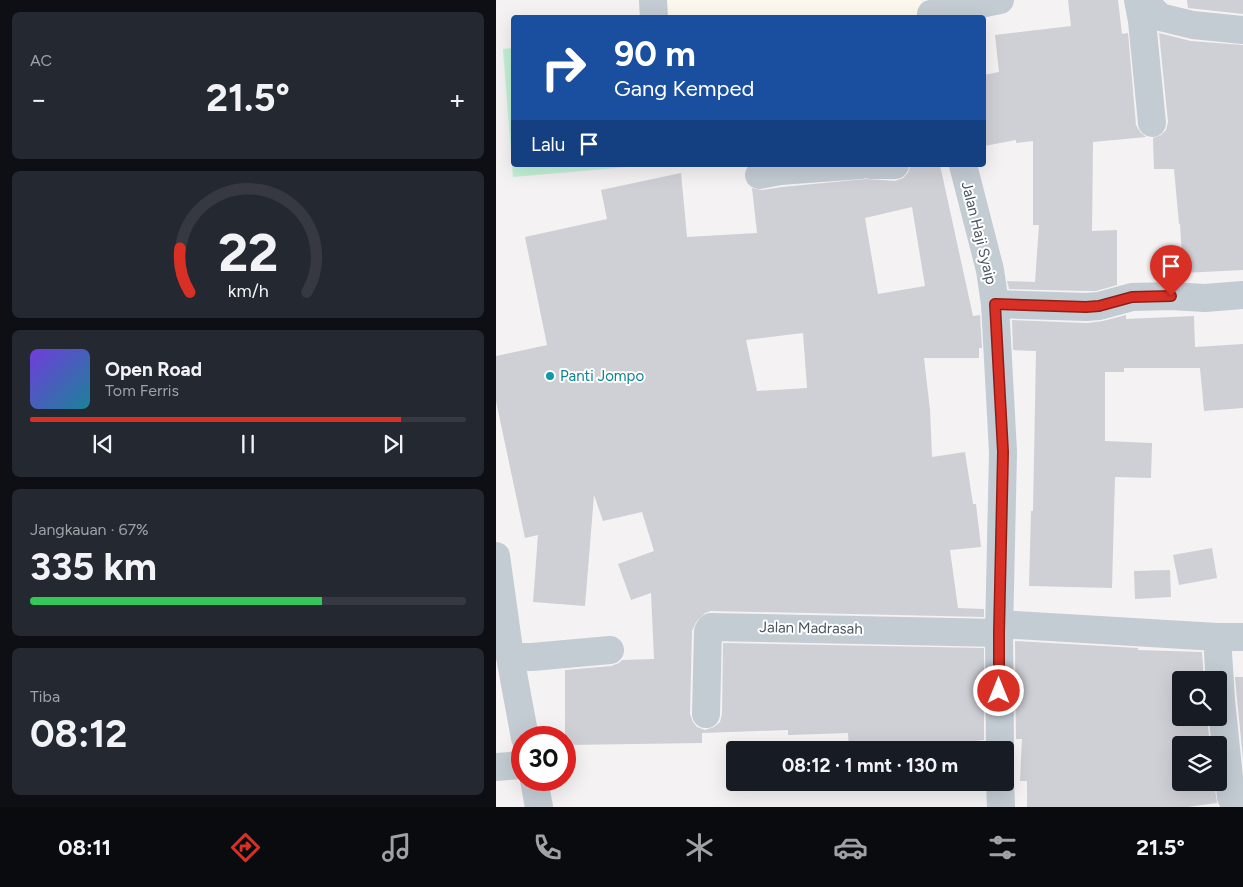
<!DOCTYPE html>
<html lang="id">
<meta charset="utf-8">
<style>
:root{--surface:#171b24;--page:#242831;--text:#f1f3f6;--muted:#9ea1a6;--line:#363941;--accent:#d93025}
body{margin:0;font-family:Figtree,sans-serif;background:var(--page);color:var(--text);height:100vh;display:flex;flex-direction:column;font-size:19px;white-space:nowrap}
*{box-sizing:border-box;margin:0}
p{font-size:16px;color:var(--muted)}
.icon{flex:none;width:28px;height:28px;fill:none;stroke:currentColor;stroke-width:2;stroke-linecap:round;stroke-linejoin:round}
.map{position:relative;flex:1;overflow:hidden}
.panel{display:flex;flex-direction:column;gap:12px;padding:12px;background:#0d0f14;width:496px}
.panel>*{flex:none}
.top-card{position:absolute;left:15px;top:15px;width:475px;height:152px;border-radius:5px;box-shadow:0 5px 20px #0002;background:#1a4fa0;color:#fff;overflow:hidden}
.tools{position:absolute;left:676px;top:671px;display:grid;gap:10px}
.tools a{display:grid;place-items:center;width:55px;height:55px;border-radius:5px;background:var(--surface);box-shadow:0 5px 20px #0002;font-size:25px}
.speed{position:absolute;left:15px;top:726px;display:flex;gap:10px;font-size:25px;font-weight:700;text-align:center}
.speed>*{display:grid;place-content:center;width:65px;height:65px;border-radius:50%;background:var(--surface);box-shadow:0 5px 20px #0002;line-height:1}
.speed .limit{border:8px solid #d22;background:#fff;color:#111}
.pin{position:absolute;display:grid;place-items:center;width:42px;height:42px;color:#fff;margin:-51px -21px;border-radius:50% 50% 50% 0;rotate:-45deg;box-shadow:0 0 5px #0007}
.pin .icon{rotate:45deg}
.me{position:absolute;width:55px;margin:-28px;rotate:0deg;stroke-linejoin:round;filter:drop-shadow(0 0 4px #0008)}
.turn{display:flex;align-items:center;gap:18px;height:105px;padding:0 20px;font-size:22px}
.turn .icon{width:65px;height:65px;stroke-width:2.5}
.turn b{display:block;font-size:35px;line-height:42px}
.then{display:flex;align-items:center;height:48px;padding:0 20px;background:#0003;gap:10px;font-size:19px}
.big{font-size:38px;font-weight:700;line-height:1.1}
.panel .widget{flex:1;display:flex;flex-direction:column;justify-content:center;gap:8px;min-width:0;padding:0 18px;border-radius:8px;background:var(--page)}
.panel .dial{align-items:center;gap:0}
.dial svg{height:130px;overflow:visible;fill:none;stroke:var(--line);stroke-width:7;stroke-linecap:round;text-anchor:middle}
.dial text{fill:var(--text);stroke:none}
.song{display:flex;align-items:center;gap:15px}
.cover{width:60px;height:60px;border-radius:8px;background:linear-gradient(135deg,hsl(260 70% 55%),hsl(190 70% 35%))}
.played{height:5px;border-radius:2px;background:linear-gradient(90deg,var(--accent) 85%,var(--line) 85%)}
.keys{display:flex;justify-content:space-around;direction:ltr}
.heat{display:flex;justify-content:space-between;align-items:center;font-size:28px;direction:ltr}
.charge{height:8px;border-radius:4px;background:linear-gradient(90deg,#34c759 67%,var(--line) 0)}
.trip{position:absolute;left:230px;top:741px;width:288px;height:50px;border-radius:5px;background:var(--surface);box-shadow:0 5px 20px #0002;font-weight:700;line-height:50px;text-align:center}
.tab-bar{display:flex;height:80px;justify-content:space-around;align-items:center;background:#090b0e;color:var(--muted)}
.tab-bar .icon{width:35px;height:35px}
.tab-bar .active{color:var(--accent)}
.tab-bar b{font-size:22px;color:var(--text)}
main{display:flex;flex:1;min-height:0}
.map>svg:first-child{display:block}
.commercial{fill:#fcf8ed}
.green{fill:#c1f0d5}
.building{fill:#ced0d6;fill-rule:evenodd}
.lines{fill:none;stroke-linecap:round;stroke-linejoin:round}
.minor{stroke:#c3cbd3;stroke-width:28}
.route-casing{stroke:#8d1f18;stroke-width:12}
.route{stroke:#d93025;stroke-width:9}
.culture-dot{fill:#0f9aa8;stroke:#fff;stroke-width:2}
.labels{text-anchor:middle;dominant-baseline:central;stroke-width:4;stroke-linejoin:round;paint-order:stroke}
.street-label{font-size:15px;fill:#49545f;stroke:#fff}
.culture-label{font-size:15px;fill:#0d838f;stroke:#fff;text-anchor:start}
</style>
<main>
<section class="panel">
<div class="widget"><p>AC</p>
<div class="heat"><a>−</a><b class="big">21.5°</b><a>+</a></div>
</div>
<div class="widget dial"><svg viewBox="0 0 100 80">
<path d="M14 69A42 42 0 1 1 86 69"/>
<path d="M14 69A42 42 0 0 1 8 42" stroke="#d93025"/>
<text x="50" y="56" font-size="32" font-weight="700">22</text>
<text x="50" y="72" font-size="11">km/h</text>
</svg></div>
<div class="widget">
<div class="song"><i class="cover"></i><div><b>Open Road</b><p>Tom Ferris</p></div></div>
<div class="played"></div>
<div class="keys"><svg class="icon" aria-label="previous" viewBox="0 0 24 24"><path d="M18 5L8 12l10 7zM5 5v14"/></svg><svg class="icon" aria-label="pause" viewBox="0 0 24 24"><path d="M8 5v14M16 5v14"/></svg><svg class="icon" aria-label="next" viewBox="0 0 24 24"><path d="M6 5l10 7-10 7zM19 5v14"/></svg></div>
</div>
<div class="widget"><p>Jangkauan · 67%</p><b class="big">335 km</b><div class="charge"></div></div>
<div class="widget"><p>Tiba</p><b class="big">08:12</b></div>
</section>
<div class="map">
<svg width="747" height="807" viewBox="0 0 747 807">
<rect width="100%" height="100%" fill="#f4f2f2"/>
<path class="commercial" d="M150,0H425L430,17H152Z"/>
<path class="green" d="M17,48L18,165L143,166L17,177L7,49Z"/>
<path class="building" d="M572,0H622L626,34L632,33L640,125L644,132L650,137L597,142L596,231L621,230V285L600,291H590L513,289L511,281L539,282L543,225H537V141L520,143V140L488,146V75L503,72L499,35L575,26Z
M691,0H747V14L692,8Z
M663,33L695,41L747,45V270L687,273L684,224H683L678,169H658L657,138L665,135L670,130L672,122Z
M425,165H444L477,316L484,315L486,348H483V358H428L434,410L436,457L469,452L477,504H480L485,547L454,550L462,608L488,609V617L215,611L209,613L200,622L196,631L194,714L197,722L201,727L209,730L218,727L224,722L226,714L227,643L488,648V740L478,741L479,750H353L352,733L292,735V730L206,733V743L69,745V670L115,666L123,663L126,660L158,659L155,593L135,600L122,564L158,551L146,512L107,521L98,495L89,606L37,602L42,535L29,538L0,401V356L51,345L29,237L111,219L105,190L185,173L191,237L261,233L256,188L266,190L286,187L370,179L399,181L407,178L412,173L414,167ZM416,207L429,286L382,294L369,218ZM307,333L311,388L261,391L250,340Z
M630,315V319L698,316L699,347L747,344V408L708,411L704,368H628V372H609V441L656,443L655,478L619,477L616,588L533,586L535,511H537L540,351L517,350L516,320L591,323L607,321Z
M716,548L721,578L683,585L677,555Z
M674,570L675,597L639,599L638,571Z
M519,641L642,648V650L706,652L708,680H685V718H711L714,745H685V782H718L721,803L692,807H531V781H524L526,739H520Z
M739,677H747V759L741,699Z"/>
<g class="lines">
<path class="minor" d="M157,0L158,18
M642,0L646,21L656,123
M647,0L664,17L697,25L747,30
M435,14L504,0
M375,165H399
M467,165L494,270L499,304L507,452L503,633L504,750
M263,175L284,171L365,165
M499,304L590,307L603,306L636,297L675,296L709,298L747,295
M0,556L14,657L29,738
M503,624L721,637H747
M721,637L725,700L735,797L739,805L747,806
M14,657H36L114,650
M210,714L212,631L215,627L503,633
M0,767L26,765
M38,780L43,807
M504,782L505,807"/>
</g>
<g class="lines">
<g class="route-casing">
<path id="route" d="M503,691V633L507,452L499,304L590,307L603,306L636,297L675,296"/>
</g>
<use href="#route" class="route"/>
</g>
<circle class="culture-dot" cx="54" cy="376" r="5"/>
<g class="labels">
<g class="street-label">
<text transform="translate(483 233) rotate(76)">Jalan Haji Syaip</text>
<text transform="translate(315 628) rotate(1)">Jalan Madrasah</text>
</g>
<g class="culture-label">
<text x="64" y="376">Panti Jompo</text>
</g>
</g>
</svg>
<div class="tools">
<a><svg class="icon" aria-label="search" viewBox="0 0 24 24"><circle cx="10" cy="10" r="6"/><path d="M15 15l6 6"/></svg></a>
<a><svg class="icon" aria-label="layers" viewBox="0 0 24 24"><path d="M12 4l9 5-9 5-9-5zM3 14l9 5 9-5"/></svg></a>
</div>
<div class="speed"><div class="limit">30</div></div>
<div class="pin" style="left:675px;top:296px;background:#d93025"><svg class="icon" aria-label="arrive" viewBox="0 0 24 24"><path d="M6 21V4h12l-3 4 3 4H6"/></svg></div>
<svg class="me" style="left:503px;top:691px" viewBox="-20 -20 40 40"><circle r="17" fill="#d93025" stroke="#fff" stroke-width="3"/><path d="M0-11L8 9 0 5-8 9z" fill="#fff"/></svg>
<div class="trip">08:12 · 1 mnt · 130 m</div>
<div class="top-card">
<div class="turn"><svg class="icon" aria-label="right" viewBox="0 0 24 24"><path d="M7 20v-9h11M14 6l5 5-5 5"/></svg><div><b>90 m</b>Gang Kemped</div></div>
<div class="then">Lalu<svg class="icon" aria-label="arrive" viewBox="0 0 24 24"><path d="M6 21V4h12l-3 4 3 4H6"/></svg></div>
</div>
</div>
</main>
<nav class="tab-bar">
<b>08:11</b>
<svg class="icon active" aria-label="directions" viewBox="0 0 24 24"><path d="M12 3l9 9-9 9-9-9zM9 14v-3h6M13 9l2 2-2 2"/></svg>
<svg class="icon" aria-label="music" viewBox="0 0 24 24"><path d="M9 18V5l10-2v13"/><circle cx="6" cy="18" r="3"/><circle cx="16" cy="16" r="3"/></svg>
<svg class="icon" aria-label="phone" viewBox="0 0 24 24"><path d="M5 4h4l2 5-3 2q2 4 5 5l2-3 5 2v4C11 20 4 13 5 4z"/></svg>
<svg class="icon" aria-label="climate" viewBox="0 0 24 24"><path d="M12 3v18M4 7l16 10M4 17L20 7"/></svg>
<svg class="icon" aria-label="car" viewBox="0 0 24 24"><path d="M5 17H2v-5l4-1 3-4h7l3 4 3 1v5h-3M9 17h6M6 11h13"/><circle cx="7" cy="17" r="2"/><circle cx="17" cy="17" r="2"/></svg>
<svg class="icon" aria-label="filters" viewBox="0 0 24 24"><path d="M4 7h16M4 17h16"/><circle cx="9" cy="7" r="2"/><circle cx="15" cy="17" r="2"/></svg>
<b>21.5°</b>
</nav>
